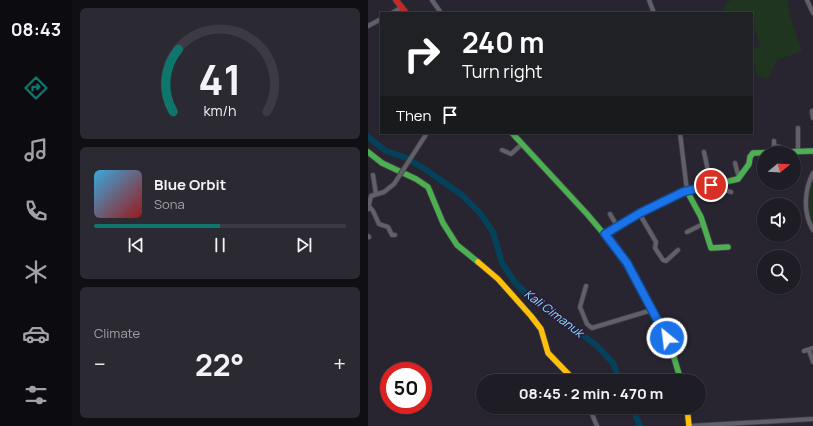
<!DOCTYPE html>
<meta charset="utf-8">
<style>
:root{--surface:#1e1c25;--page:#2b2932;--text:#f1f3f6;--muted:#a1a1a7;--line:#3c3a42;--accent:#0f766e}
body{margin:0;font-family:Manrope,sans-serif;background:var(--page);color:var(--text);height:100vh;display:flex;flex-direction:column;font-size:15px;white-space:nowrap}
*{box-sizing:border-box;margin:0}
p{font-size:13px;color:var(--muted)}
.icon{flex:none;width:22px;height:22px;fill:none;stroke:currentColor;stroke-width:2;stroke-linecap:round;stroke-linejoin:round}
.map{position:relative;flex:1;overflow:hidden}
.sheet{display:flex;flex-direction:column;gap:8px;padding:8px;background:#100f14;width:296px}
.sheet>*{flex:none}
.banner{position:absolute;left:12px;top:12px;width:373px;height:122px;border-radius:0px;box-shadow:0 1px 3px #0004,0 0 0 1px var(--line);background:#202124;color:#fff;overflow:hidden}
.needle{width:26px;rotate:72deg}
.fabs{position:absolute;left:389px;top:146px;display:grid;gap:8px}
.fabs a{display:grid;place-items:center;width:44px;height:44px;border-radius:50%;background:var(--surface);box-shadow:0 1px 3px #0004,0 0 0 1px var(--line);font-size:20px}
.speed{position:absolute;left:12px;top:362px;display:flex;gap:8px;font-size:20px;font-weight:700;text-align:center}
.speed>*{display:grid;place-content:center;width:52px;height:52px;border-radius:50%;background:var(--surface);box-shadow:0 1px 3px #0004,0 0 0 1px var(--line);line-height:1}
.speed .limit{border:6px solid #d22;background:#fff;color:#111}
.pin{position:absolute;display:grid;place-items:center;width:34px;height:34px;color:#fff;margin:-17px;border:2px solid #fff;border-radius:50%;box-shadow:0 1px 4px #0007}
.me{position:absolute;width:44px;margin:-22px;rotate:331deg;stroke-linejoin:round;filter:drop-shadow(0 0 3px #0008)}
.turn{display:flex;align-items:center;gap:14px;height:84px;padding:0 16px;font-size:18px}
.turn .icon{width:52px;height:52px;stroke-width:2.5}
.turn b{display:block;font-size:28px;line-height:34px}
.then{display:flex;align-items:center;height:38px;padding:0 16px;background:#0003;gap:8px;font-size:15px}
.big{font-size:30px;font-weight:700;line-height:1.1}
.sheet .widget{flex:1;display:flex;flex-direction:column;justify-content:center;gap:6px;min-width:0;padding:0 14px;border-radius:6px;background:var(--page)}
.sheet .dial{align-items:center;gap:0}
.dial svg{height:104px;overflow:visible;fill:none;stroke:var(--line);stroke-width:7;stroke-linecap:round;text-anchor:middle}
.dial text{fill:var(--text);stroke:none}
.song{display:flex;align-items:center;gap:12px}
.cover{width:48px;height:48px;border-radius:6px;background:linear-gradient(135deg,hsl(200 70% 55%),hsl(0 70% 35%))}
.played{height:4px;border-radius:2px;background:linear-gradient(90deg,var(--accent) 50%,var(--line) 50%)}
.keys{display:flex;justify-content:space-around;direction:ltr}
.heat{display:flex;justify-content:space-between;align-items:center;font-size:22px;direction:ltr}
.trip{position:absolute;left:108px;top:374px;width:230px;height:40px;border-radius:20px;background:var(--surface);box-shadow:0 1px 3px #0004,0 0 0 1px var(--line);font-weight:700;line-height:40px;text-align:center}
main{display:flex;flex:1;min-height:0}
.menu{display:flex;flex-direction:column;width:72px;justify-content:space-around;align-items:center;background:#0c0b0f;color:var(--muted)}
.menu .icon{width:28px;height:28px}
.menu .on{color:var(--accent)}
.menu b{font-size:18px;color:var(--text)}
.map>svg:first-child{display:block}
.green{fill:#20351f}
.lines{fill:none;stroke-linecap:round;stroke-linejoin:round}
.river{stroke:#04425b;stroke-width:6}
.street-casing{stroke:#43404b;stroke-width:5.5}
.fast-casing{stroke:#43404b;stroke-width:7}
.slow-casing{stroke:#43404b;stroke-width:7}
.jam-casing{stroke:#43404b;stroke-width:7}
.street{stroke:#615f68;stroke-width:4}
.fast{stroke:#4caf50;stroke-width:5.5}
.slow{stroke:#ffc107;stroke-width:5.5}
.jam{stroke:#c62828;stroke-width:5.5}
.street-bridge-casing{stroke:#43404b;stroke-width:5.5;stroke-linecap:butt}
.street-bridge{stroke:#615f68;stroke-width:4}
.route-casing{stroke:#114b97;stroke-width:10}
.route{stroke:#1a73e8;stroke-width:7}
.labels{text-anchor:middle;dominant-baseline:central;stroke-width:4;stroke-linejoin:round;paint-order:stroke}
.water-label{font-size:12px;font-style:italic;fill:#94d7fa;stroke:#261f37}
</style>
<main>
<nav class="menu">
<b>08:43</b>
<svg class="icon on" aria-label="directions" viewBox="0 0 24 24"><path d="M12 3l9 9-9 9-9-9zM9 14v-3h6M13 9l2 2-2 2"/></svg>
<svg class="icon" aria-label="music" viewBox="0 0 24 24"><path d="M9 18V5l10-2v13"/><circle cx="6" cy="18" r="3"/><circle cx="16" cy="16" r="3"/></svg>
<svg class="icon" aria-label="phone" viewBox="0 0 24 24"><path d="M5 4h4l2 5-3 2q2 4 5 5l2-3 5 2v4C11 20 4 13 5 4z"/></svg>
<svg class="icon" aria-label="climate" viewBox="0 0 24 24"><path d="M12 3v18M4 7l16 10M4 17L20 7"/></svg>
<svg class="icon" aria-label="car" viewBox="0 0 24 24"><path d="M5 17H2v-5l4-1 3-4h7l3 4 3 1v5h-3M9 17h6M6 11h13"/><circle cx="7" cy="17" r="2"/><circle cx="17" cy="17" r="2"/></svg>
<svg class="icon" aria-label="filters" viewBox="0 0 24 24"><path d="M4 7h16M4 17h16"/><circle cx="9" cy="7" r="2"/><circle cx="15" cy="17" r="2"/></svg>
</nav>
<section class="sheet">
<div class="widget dial"><svg viewBox="0 0 100 80">
<path d="M14 69A42 42 0 1 1 86 69"/>
<path d="M14 69A42 42 0 0 1 18 21" stroke="#0f766e"/>
<text x="50" y="56" font-size="32" font-weight="700">41</text>
<text x="50" y="72" font-size="11">km/h</text>
</svg></div>
<div class="widget">
<div class="song"><i class="cover"></i><div><b>Blue Orbit</b><p>Sona</p></div></div>
<div class="played"></div>
<div class="keys"><svg class="icon" aria-label="previous" viewBox="0 0 24 24"><path d="M18 5L8 12l10 7zM5 5v14"/></svg><svg class="icon" aria-label="pause" viewBox="0 0 24 24"><path d="M8 5v14M16 5v14"/></svg><svg class="icon" aria-label="next" viewBox="0 0 24 24"><path d="M6 5l10 7-10 7zM19 5v14"/></svg></div>
</div>
<div class="widget"><p>Climate</p>
<div class="heat"><a>−</a><b class="big">22°</b><a>+</a></div>
</div>
</section>
<div class="map">
<svg width="445" height="426" viewBox="0 0 445 426">
<rect width="100%" height="100%" fill="#282531"/>
<path class="green" d="M363,0H419L423,19L434,51L409,60L400,79L389,76L384,49L392,47L386,24H384V13H355L357,4Z
M445,173V230L438,218L439,188Z"/>
<g class="lines">
<path class="river" d="M0,137L18,151L36,157L57,169L94,195L112,213L125,232L134,263L146,281L164,300L194,318L230,347L245,363L252,381
M264,407L272,426"/>
<g class="street-casing">
<path id="street" d="M64,0L73,13
M281,0L286,13
M439,0L445,13
M24,13L34,7
M0,26L13,19
M444,111L445,118
M406,141V146L412,147L413,151
M134,150L143,154L154,144
M430,151V128
M336,152L343,185
M367,163L371,178
M445,173C436,191 435,213 445,230
M5,175L8,194
M354,183L357,190L363,192
M0,205L5,211L11,224L20,227L24,235H27
M0,209L3,196L16,192L26,184
M271,213L288,242L287,248L295,260L298,261L310,250
M242,214L249,226
M319,232L335,224
M237,233L271,213L319,191L312,133
M0,236L1,237
M218,286L212,307L219,324L224,328L284,310
M441,350L445,362
M436,351L445,348
M221,407L229,426
M321,426L445,419"/>
</g>
<g class="fast-casing">
<path id="fast" d="M144,133L219,214L253,254L302,344L313,381
M0,152L14,163L48,179L60,187L75,223L89,245L110,262
M360,247L343,248L333,217L319,191L370,179L381,164L382,157L385,153L445,151"/>
</g>
<g class="slow-casing">
<path id="slow" d="M110,262L130,279L163,316L173,329L180,353L207,381
M319,407L321,426"/>
</g>
<g class="jam-casing">
<path id="jam" d="M28,0L38,13"/>
</g>
<use href="#street" class="street"/>
<use href="#fast" class="fast"/>
<use href="#slow" class="slow"/>
<use href="#jam" class="jam"/>
<g class="street-bridge-casing">
<path id="street-bridge" d="M26,184L59,133"/>
</g>
<use href="#street-bridge" class="street-bridge"/>
</g>
<g class="lines">
<g class="route-casing">
<path id="route" d="M299,338L259,263L237,234L272,213L315,192L343,185"/>
</g>
<use href="#route" class="route"/>
</g>
<g class="labels">
<g class="water-label">
<text transform="translate(186 313) rotate(37)">Kali Cimanuk</text>
</g>
</g>
</svg>
<div class="fabs">
<a><svg class="needle" viewBox="-14 -14 28 28"><path d="M0-13l5 13h-10z" fill="#e53935"/><path d="M0 13l5-13h-10z" fill="#a1a1a7"/></svg></a>
<a><svg class="icon" aria-label="sound" viewBox="0 0 24 24"><path d="M4 9h4l5-4v14l-5-4H4zM17 9q2 3 0 6"/></svg></a>
<a><svg class="icon" aria-label="search" viewBox="0 0 24 24"><circle cx="10" cy="10" r="6"/><path d="M15 15l6 6"/></svg></a>
</div>
<div class="speed"><div class="limit">50</div></div>
<div class="pin" style="left:343px;top:185px;background:#d93025"><svg class="icon" aria-label="arrive" viewBox="0 0 24 24"><path d="M6 21V4h12l-3 4 3 4H6"/></svg></div>
<svg class="me" style="left:299px;top:338px" viewBox="-20 -20 40 40"><circle r="17" fill="#1a73e8" stroke="#fff" stroke-width="3"/><path d="M0-11L8 9 0 5-8 9z" fill="#fff"/></svg>
<div class="trip">08:45 · 2 min · 470 m</div>
<div class="banner">
<div class="turn"><svg class="icon" aria-label="right" viewBox="0 0 24 24"><path d="M7 20v-9h11M14 6l5 5-5 5"/></svg><div><b>240 m</b>Turn right</div></div>
<div class="then">Then<svg class="icon" aria-label="arrive" viewBox="0 0 24 24"><path d="M6 21V4h12l-3 4 3 4H6"/></svg></div>
</div>
</div>
</main>
